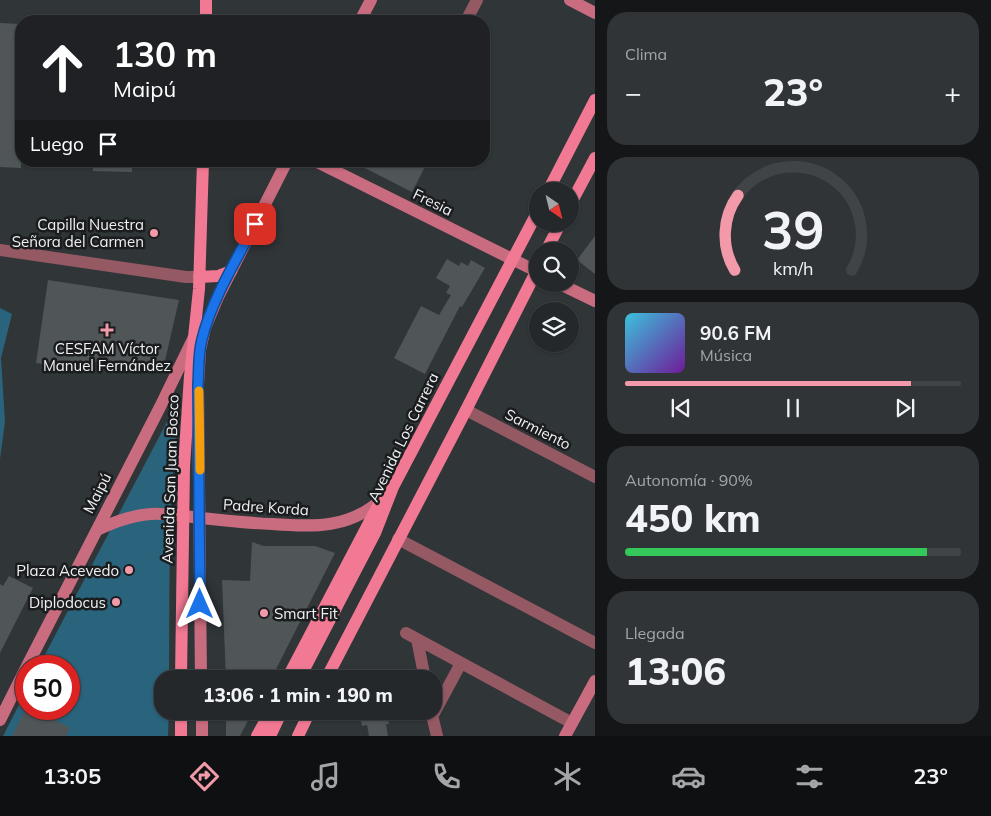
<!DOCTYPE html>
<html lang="es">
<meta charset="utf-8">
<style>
:root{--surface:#24282a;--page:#303436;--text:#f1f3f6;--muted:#a3a6a8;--line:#414447;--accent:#f39aaa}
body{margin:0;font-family:Mulish,sans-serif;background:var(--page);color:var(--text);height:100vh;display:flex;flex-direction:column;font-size:19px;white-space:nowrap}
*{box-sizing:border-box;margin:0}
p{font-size:16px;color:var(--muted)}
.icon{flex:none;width:28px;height:28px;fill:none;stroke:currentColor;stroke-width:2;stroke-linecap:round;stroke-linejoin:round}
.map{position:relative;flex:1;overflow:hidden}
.details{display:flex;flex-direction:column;gap:12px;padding:12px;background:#141617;width:396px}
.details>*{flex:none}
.top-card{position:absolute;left:15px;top:15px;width:475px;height:152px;border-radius:20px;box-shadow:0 1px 4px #0004,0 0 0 1px var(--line);background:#202124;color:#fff;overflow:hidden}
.needle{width:32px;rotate:145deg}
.tools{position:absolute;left:529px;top:182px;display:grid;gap:10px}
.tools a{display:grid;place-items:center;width:50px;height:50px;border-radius:50%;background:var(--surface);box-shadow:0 1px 4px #0004,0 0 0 1px var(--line);font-size:25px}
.speed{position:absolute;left:15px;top:655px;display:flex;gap:10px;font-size:25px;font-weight:700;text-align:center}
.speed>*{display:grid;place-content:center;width:65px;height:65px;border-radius:50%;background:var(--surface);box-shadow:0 1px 4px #0004,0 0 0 1px var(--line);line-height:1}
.speed .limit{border:8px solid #d22;background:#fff;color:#111}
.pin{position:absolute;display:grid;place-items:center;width:42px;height:42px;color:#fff;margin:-21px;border-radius:10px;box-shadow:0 2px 8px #0006}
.me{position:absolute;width:55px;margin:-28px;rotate:0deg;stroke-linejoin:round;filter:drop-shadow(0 0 4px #0008)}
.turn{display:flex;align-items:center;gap:18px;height:105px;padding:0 15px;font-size:22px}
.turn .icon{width:65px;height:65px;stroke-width:2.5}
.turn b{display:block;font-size:35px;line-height:42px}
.then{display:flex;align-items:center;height:48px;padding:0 15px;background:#0003;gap:10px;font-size:19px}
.big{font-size:38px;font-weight:800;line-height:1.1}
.details .card{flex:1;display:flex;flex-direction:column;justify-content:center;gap:8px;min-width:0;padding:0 18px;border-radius:20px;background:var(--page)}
.details .dial{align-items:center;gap:0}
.dial svg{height:130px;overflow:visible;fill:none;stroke:var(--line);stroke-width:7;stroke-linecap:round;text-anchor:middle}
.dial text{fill:var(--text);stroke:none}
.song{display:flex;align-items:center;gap:15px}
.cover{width:60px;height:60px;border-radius:8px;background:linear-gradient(135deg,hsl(190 70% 55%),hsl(280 70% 35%))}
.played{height:5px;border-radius:2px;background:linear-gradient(90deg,var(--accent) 85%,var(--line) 85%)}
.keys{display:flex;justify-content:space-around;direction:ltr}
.heat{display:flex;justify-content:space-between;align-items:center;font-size:28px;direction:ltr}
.charge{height:8px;border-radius:4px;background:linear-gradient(90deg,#34c759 90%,var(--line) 0)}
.trip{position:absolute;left:154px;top:670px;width:288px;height:50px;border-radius:20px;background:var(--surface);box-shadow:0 1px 4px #0004,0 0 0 1px var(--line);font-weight:800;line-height:50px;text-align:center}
.dock{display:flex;height:80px;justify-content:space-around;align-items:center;background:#0e1011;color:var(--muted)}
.dock .icon{width:35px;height:35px}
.dock .current{color:var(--accent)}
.dock b{font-size:22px;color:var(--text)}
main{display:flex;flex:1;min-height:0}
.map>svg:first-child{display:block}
.green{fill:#29637c}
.building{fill:#505558}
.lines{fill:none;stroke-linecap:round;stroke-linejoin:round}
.street{stroke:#955964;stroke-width:12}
.secondary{stroke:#ca6c7f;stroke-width:12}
.primary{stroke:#f27993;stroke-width:12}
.route-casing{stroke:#114b97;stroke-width:12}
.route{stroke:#1a73e8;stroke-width:9}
.slow{stroke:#f59e0b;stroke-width:9}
.poi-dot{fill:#f39aaa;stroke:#1a1c1e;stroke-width:2}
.labels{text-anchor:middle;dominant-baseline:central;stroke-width:5;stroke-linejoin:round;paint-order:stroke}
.street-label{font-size:15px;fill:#eef1f3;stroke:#1a1c1e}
.poi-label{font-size:15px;fill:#eef1f3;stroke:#1a1c1e;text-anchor:end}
</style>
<main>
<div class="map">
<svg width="595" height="736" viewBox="0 0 595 736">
<rect width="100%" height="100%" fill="#303538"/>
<path class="green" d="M0,308L12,314L1,358L5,422L0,459Z
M181,395C167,489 170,584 169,679H162V711H169L168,736H3L26,691V709H69V666H39Z"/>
<path class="building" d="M0,23L21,24V168L0,167Z
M93,161H132V172L93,171Z
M351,161H428L412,192Z
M595,236V274L577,260Z
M447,259L459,266L461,262L468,266L471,260L485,268L462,307L460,306L425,374L394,358L421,306L439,315L451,295L446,293L450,286L436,278Z
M48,280L179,300L164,365L79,361L77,369L36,363Z
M252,542L264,546H315L335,553L271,679H226L222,580L250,581Z
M9,576L33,588L0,653V584L3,586Z
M26,708L34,709L70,728L66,736H12Z
M226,711H253L240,736H226Z
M359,711H387L389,724H386L388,736H369L367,725L362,726Z"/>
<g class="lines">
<path class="street" d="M466,21L477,0
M0,250L186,277H199
M466,410L595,477
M398,539L595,643
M406,633L572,723
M417,639L425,679
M431,711L437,736
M432,717L461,663"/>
<path class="secondary" d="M570,0L595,13
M360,21L371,0
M315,161L538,272
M560,284L595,301
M97,530C114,522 132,515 151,514C165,513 179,516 193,517C219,520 246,523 272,524C314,527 350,529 383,498
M27,666L160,407L194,337
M201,679L198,385L200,350L205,328L218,297L287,161
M0,720L26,668
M202,736V711
M565,736L595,681"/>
<path class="primary" d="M206,21V0
M548,191L595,100
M570,205L595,158
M546,251L560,224
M199,277L218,276L231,271
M181,679L184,466L190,376L199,289L203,161
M287,679L381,500
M299,679L375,533L393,487L538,211
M326,679L466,410L538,268
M181,736V711
M257,736L271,711
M270,736L282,711
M298,736L310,711"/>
</g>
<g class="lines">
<g class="route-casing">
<path id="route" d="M200,604L198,385C199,370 198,354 202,339C212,299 236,261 255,224"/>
</g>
<use href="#route" class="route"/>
<path class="slow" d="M199,391L200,470"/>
</g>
<g class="poi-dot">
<circle cx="154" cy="233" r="5"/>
<path d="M104.5 322.5h5v5h5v5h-5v5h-5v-5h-5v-5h5z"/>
<circle cx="129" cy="570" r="5"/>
<circle cx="116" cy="602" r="5"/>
<circle cx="264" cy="613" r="5"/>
</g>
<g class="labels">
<g class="street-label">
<text transform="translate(433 202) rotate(26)">Fresia</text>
<text transform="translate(538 429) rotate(27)">Sarmiento</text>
<text transform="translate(403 437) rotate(-64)">Avenida Los Carrera</text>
<text transform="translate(170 479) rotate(-88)">Avenida San Juan Bosco</text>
<text transform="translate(97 493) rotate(-63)">Maipú</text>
<text transform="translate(266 507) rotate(4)">Padre Korda</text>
</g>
<g class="poi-label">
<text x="144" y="224">Capilla Nuestra<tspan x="144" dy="17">Señora del Carmen</tspan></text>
<text x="107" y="348" text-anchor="middle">CESFAM Víctor<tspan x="107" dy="17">Manuel Fernández</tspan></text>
<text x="119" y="570">Plaza Acevedo</text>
<text x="106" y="602">Diplodocus</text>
<text x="274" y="613" text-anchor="start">Smart Fit</text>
</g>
</g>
</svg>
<div class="tools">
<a><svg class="needle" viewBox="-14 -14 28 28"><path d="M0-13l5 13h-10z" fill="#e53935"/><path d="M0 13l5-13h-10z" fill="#a3a6a8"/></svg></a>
<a><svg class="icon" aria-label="search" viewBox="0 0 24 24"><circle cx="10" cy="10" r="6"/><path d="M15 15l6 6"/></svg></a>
<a><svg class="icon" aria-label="layers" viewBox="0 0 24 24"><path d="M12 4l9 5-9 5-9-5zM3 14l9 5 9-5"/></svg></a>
</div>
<div class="speed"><div class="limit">50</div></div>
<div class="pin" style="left:255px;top:224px;background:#d93025"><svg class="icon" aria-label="arrive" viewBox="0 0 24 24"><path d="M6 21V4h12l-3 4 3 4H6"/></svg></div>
<svg class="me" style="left:200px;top:604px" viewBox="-20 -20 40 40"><path d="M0-17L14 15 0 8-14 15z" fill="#1a73e8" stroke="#fff" stroke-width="4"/></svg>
<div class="trip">13:06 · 1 min · 190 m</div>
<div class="top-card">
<div class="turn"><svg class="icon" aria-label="ahead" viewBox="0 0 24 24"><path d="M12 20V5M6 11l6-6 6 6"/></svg><div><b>130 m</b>Maipú</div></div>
<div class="then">Luego<svg class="icon" aria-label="arrive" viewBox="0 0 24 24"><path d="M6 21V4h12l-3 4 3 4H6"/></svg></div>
</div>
</div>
<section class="details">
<div class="card"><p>Clima</p>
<div class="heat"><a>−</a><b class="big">23°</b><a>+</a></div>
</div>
<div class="card dial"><svg viewBox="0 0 100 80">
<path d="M14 69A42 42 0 1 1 86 69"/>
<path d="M14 69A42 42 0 0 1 16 23" stroke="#f39aaa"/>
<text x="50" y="56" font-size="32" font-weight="700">39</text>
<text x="50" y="72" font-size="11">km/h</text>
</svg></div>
<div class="card">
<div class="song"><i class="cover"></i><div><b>90.6 FM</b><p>Música</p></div></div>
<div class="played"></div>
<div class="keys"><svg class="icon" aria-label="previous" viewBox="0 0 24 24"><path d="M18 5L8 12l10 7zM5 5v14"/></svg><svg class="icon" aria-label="pause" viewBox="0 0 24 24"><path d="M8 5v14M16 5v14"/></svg><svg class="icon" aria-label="next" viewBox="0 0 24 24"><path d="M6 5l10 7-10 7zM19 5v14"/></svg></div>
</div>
<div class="card"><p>Autonomía · 90%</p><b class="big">450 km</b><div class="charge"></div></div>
<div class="card"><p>Llegada</p><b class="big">13:06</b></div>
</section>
</main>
<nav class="dock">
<b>13:05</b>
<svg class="icon current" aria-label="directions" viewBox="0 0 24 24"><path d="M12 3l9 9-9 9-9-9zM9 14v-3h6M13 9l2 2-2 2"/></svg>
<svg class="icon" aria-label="music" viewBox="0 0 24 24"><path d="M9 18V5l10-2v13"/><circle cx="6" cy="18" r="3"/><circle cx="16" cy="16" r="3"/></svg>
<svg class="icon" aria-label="phone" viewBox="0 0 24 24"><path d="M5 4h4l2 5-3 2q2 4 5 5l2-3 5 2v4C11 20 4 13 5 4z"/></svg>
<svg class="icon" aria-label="climate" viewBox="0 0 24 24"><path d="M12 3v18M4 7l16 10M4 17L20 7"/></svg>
<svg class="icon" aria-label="car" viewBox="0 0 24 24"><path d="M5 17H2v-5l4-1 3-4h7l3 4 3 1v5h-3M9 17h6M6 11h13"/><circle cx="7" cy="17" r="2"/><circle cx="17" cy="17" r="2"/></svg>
<svg class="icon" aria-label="filters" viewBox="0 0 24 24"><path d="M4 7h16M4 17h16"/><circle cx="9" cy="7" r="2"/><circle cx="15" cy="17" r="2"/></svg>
<b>23°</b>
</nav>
